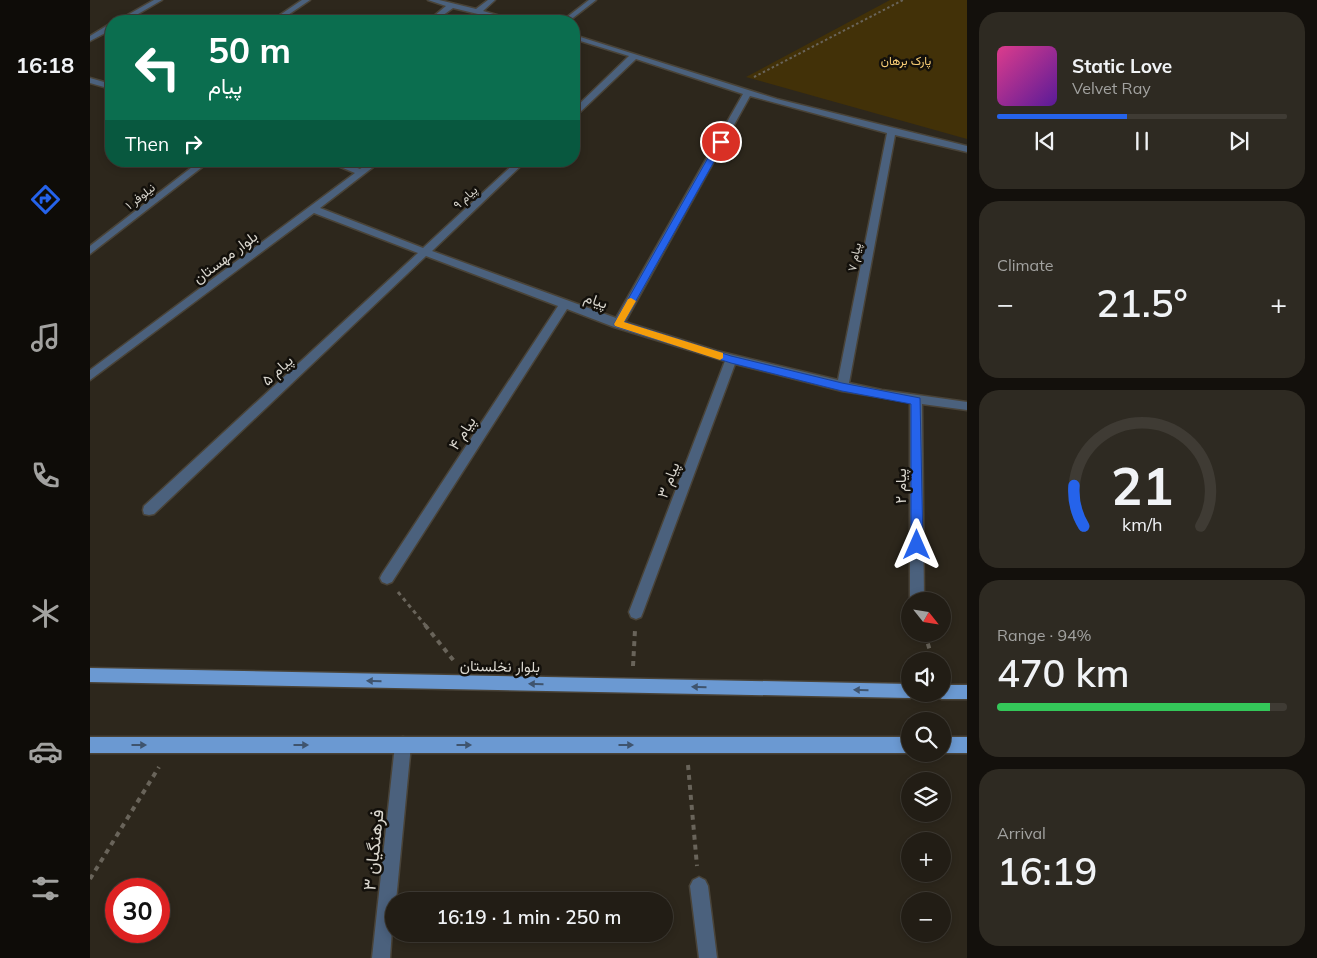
<!DOCTYPE html>
<meta charset="utf-8">
<style>
:root{--surface:#221d15;--page:#2e2a22;--text:#f1f3f6;--muted:#a2a2a0;--line:#3f3b34;--accent:#2563eb}
body{margin:0;font-family:Mulish,Vazirmatn,sans-serif;background:var(--page);color:var(--text);height:100vh;display:flex;flex-direction:column;font-size:19px;white-space:nowrap}
*{box-sizing:border-box;margin:0}
p{font-size:16px;color:var(--muted)}
.icon{flex:none;width:28px;height:28px;fill:none;stroke:currentColor;stroke-width:2;stroke-linecap:round;stroke-linejoin:round}
.map{position:relative;flex:1;overflow:hidden}
.panel{display:flex;flex-direction:column;gap:12px;padding:12px;background:#13100c;width:350px}
.panel>*{flex:none}
.hud{position:absolute;left:15px;top:15px;width:475px;height:152px;border-radius:20px;box-shadow:0 2px 8px #0003,0 0 0 1px var(--line);background:#0b6e4f;color:#fff;overflow:hidden}
.needle{width:32px;rotate:120deg}
.tools{position:absolute;left:811px;top:592px;display:grid;gap:10px}
.tools a{display:grid;place-items:center;width:50px;height:50px;border-radius:50%;background:var(--surface);box-shadow:0 2px 8px #0003,0 0 0 1px var(--line);font-size:25px}
.speed{position:absolute;left:15px;top:878px;display:flex;gap:10px;font-size:25px;font-weight:700;text-align:center}
.speed>*{display:grid;place-content:center;width:65px;height:65px;border-radius:50%;background:var(--surface);box-shadow:0 2px 8px #0003,0 0 0 1px var(--line);line-height:1}
.speed .limit{border:8px solid #d22;background:#fff;color:#111}
.pin{position:absolute;display:grid;place-items:center;width:42px;height:42px;color:#fff;margin:-21px;border:2px solid #fff;border-radius:50%;box-shadow:0 1px 5px #0007}
.me{position:absolute;width:55px;margin:-28px;rotate:0deg;stroke-linejoin:round;filter:drop-shadow(0 0 4px #0008)}
.turn{display:flex;align-items:center;gap:18px;height:105px;padding:0 20px;font-size:22px}
.turn .icon{width:65px;height:65px;stroke-width:2.5}
.turn b{display:block;font-size:35px;line-height:42px}
.then{display:flex;align-items:center;height:48px;padding:0 20px;background:#0003;gap:10px;font-size:19px}
.big{font-size:38px;font-weight:600;line-height:1.1}
.panel .tile{flex:1;display:flex;flex-direction:column;justify-content:center;gap:8px;min-width:0;padding:0 18px;border-radius:20px;background:var(--page)}
.panel .dial{align-items:center;gap:0}
.dial svg{height:130px;overflow:visible;fill:none;stroke:var(--line);stroke-width:7;stroke-linecap:round;text-anchor:middle}
.dial text{fill:var(--text);stroke:none}
.song{display:flex;align-items:center;gap:15px}
.cover{width:60px;height:60px;border-radius:8px;background:linear-gradient(135deg,hsl(330 70% 55%),hsl(270 70% 35%))}
.played{height:5px;border-radius:2px;background:linear-gradient(90deg,var(--accent) 45%,var(--line) 45%)}
.keys{display:flex;justify-content:space-around;direction:ltr}
.heat{display:flex;justify-content:space-between;align-items:center;font-size:28px;direction:ltr}
.charge{height:8px;border-radius:4px;background:linear-gradient(90deg,#34c759 94%,var(--line) 0)}
.trip{position:absolute;left:295px;top:892px;width:288px;height:50px;border-radius:25px;background:var(--surface);box-shadow:0 2px 8px #0003,0 0 0 1px var(--line);font-weight:600;line-height:50px;text-align:center}
main{display:flex;flex:1;min-height:0}
.tabs{display:flex;flex-direction:column;width:90px;justify-content:space-around;align-items:center;background:#0e0c08;color:var(--muted)}
.tabs .icon{width:35px;height:35px}
.tabs .on{color:var(--accent)}
.tabs b{font-size:22px;color:var(--text)}
.map>svg:first-child{display:block}
.green{fill:#423108}
.lines{fill:none;stroke-linecap:round;stroke-linejoin:round}
.minor-casing{stroke:#494338;stroke-width:3}
.major-casing{stroke:#494338;stroke-width:3}
.path-far2{stroke:#69645a;stroke-width:2;stroke-dasharray:2.5 2.5;stroke-linecap:butt}
.path-far1{stroke:#69645a;stroke-width:3;stroke-dasharray:4 4;stroke-linecap:butt}
.path{stroke:#69645a;stroke-width:4;stroke-dasharray:5 5;stroke-linecap:butt}
.minor{fill:#4b617d;fill-rule:evenodd}
.major{fill:#6b99d2;fill-rule:evenodd}
.oneway{fill:#3f546e}
.route{fill:#2563eb;stroke:#184099}
.slow{fill:#f59e0b}
.labels{text-anchor:middle;dominant-baseline:central;stroke-width:5;stroke-linejoin:round;paint-order:stroke}
.far-park-label{font-size:12px;fill:#facf77;stroke:#13100b}
.far-street-label{font-size:12px;fill:#d9d6ce;stroke:#13100b}
.street-label{font-size:15px;fill:#d9d6ce;stroke:#13100b}
.near-street-label{font-size:18px;fill:#d9d6ce;stroke:#13100b}
</style>
<main>
<nav class="tabs">
<b>16:18</b>
<svg class="icon on" aria-label="directions" viewBox="0 0 24 24"><path d="M12 3l9 9-9 9-9-9zM9 14v-3h6M13 9l2 2-2 2"/></svg>
<svg class="icon" aria-label="music" viewBox="0 0 24 24"><path d="M9 18V5l10-2v13"/><circle cx="6" cy="18" r="3"/><circle cx="16" cy="16" r="3"/></svg>
<svg class="icon" aria-label="phone" viewBox="0 0 24 24"><path d="M5 4h4l2 5-3 2q2 4 5 5l2-3 5 2v4C11 20 4 13 5 4z"/></svg>
<svg class="icon" aria-label="climate" viewBox="0 0 24 24"><path d="M12 3v18M4 7l16 10M4 17L20 7"/></svg>
<svg class="icon" aria-label="car" viewBox="0 0 24 24"><path d="M5 17H2v-5l4-1 3-4h7l3 4 3 1v5h-3M9 17h6M6 11h13"/><circle cx="7" cy="17" r="2"/><circle cx="17" cy="17" r="2"/></svg>
<svg class="icon" aria-label="filters" viewBox="0 0 24 24"><path d="M4 7h16M4 17h16"/><circle cx="9" cy="7" r="2"/><circle cx="15" cy="17" r="2"/></svg>
</nav>
<div class="map">
<svg width="877" height="958" viewBox="0 0 877 958">
<rect width="100%" height="100%" fill="#2d271c"/>
<path class="green" d="M800,0H877V139L656,77Z"/>
<g class="lines">
<g class="minor-casing">
<path id="minor" d="M64,0H72L36,21H27Z
M212,0H220L189,21H181Z
M338,0H349L386,9L398,0H405L393,11L428,21H417L363,8L345,21H338L356,6Z
M499,0H506L479,21H472Z
M18,25H21V30L0,41V36Z
M484,35L687,99L877,146V152L805,135L759,383L792,390L877,402V410L832,404L834,601H820V402L752,391L645,364L553,612L551,617L546,619L541,617L539,612L635,361L524,327L477,309L302,582L297,584L292,582L290,578L292,574L468,306L336,256L64,514L59,515L54,514L53,510L54,506L328,253L224,213L0,380V370L265,173L236,161H249L270,169L281,161H291L230,208L333,248L427,161H436L342,251L526,318L653,94L546,59L487,115H484V109L539,56L484,39ZM660,96L797,133L748,380L627,351L535,322Z
M0,78L21,84V89L0,83Z
M110,161H120L0,254V246Z
M313,737L319,739L321,745L306,901H304L300,958H282L305,745L307,739Z
M609,877L615,880L618,886L627,958H609L600,886L603,880Z"/>
</g>
<g class="major-casing">
<path id="major" d="M0,668L820,684V694H826L820,698L0,682Z
M852,685H877V699H852L847,697L845,694H852Z
M0,737H820V753H0Z
M852,737H877V753H852Z"/>
</g>
<path class="path-far2" d="M664,77L813,0"/>
<path class="path-far1" d="M308,592L336,626"/>
<path class="path" d="M335,625L364,661
M835,634L843,661
M543,666L545,630
M598,765L607,866
M0,879L69,767"/>
<use href="#minor" class="minor"/>
<use href="#major" class="major"/>
</g>
<defs><path id="oneway-solid" d="M-6-.8H1V-3.2L6.5 0L1 3.2V.8H-6Z" transform="scale(1.25)"/></defs>
<g class="oneway">
<use href="#oneway-solid" transform="translate(284 681) rotate(-179)"/>
<use href="#oneway-solid" transform="translate(446 684) rotate(-179)"/>
<use href="#oneway-solid" transform="translate(609 687) rotate(-179)"/>
<use href="#oneway-solid" transform="translate(771 690) rotate(-179)"/>
<use href="#oneway-solid" transform="translate(49 745)"/>
<use href="#oneway-solid" transform="translate(211 745)"/>
<use href="#oneway-solid" transform="translate(374 745)"/>
<use href="#oneway-solid" transform="translate(536 745)"/>
</g>
<path class="route" d="M631,139L635,142L534,322L641,356L752,383L830,398L833,545L831,549L827,551L821,545V404L752,391L641,363L525,326L524,324L627,142Z"/>
<path class="slow" d="M541,298L546,301L534,322L633,353V358L630,360L525,326L524,324L538,299Z"/>
<g class="labels">
<g class="far-park-label">
<text x="816" y="60">پارک برهان</text>
</g>
<g class="far-street-label">
<text transform="translate(50 196) rotate(-38)">نیلوفر ۱</text>
<text transform="translate(375 197) rotate(-43)">پیام ۹</text>
<text transform="translate(764 257) rotate(-79)">پیام ۷</text>
</g>
<g class="street-label">
<text transform="translate(135 257) rotate(-37)">بلوار مهستان</text>
<text transform="translate(506 300) rotate(19)">پیام</text>
<text transform="translate(187 370) rotate(-43)">پیام ۵</text>
<text transform="translate(372 433) rotate(-57)">پیام ۴</text>
<text transform="translate(578 480) rotate(-69)">پیام ۳</text>
<text transform="translate(810 486) rotate(-90)">پیام ۲</text>
<text transform="translate(410 666) rotate(1)">بلوار نخلستان</text>
</g>
<g class="near-street-label">
<text transform="translate(283 850) rotate(-84)">فرهنگیان ۳</text>
</g>
</g>
</svg>
<div class="tools">
<a><svg class="needle" viewBox="-14 -14 28 28"><path d="M0-13l5 13h-10z" fill="#e53935"/><path d="M0 13l5-13h-10z" fill="#a2a2a0"/></svg></a>
<a><svg class="icon" aria-label="sound" viewBox="0 0 24 24"><path d="M4 9h4l5-4v14l-5-4H4zM17 9q2 3 0 6"/></svg></a>
<a><svg class="icon" aria-label="search" viewBox="0 0 24 24"><circle cx="10" cy="10" r="6"/><path d="M15 15l6 6"/></svg></a>
<a><svg class="icon" aria-label="layers" viewBox="0 0 24 24"><path d="M12 4l9 5-9 5-9-5zM3 14l9 5 9-5"/></svg></a>
<a>+</a>
<a>−</a>
</div>
<div class="speed"><div class="limit">30</div></div>
<div class="pin" style="left:631px;top:142px;background:#d93025"><svg class="icon" aria-label="arrive" viewBox="0 0 24 24"><path d="M6 21V4h12l-3 4 3 4H6"/></svg></div>
<svg class="me" style="left:827px;top:545px" viewBox="-20 -20 40 40"><path d="M0-17L14 15 0 8-14 15z" fill="#2563eb" stroke="#fff" stroke-width="4"/></svg>
<div class="trip">16:19 · 1 min · 250 m</div>
<div class="hud">
<div class="turn"><svg class="icon" aria-label="left" viewBox="0 0 24 24"><path d="M17 20v-9H6M10 6l-5 5 5 5"/></svg><div><b>50 m</b>پیام</div></div>
<div class="then">Then<svg class="icon" aria-label="right" viewBox="0 0 24 24"><path d="M7 20v-9h11M14 6l5 5-5 5"/></svg></div>
</div>
</div>
<section class="panel">
<div class="tile">
<div class="song"><i class="cover"></i><div><b>Static Love</b><p>Velvet Ray</p></div></div>
<div class="played"></div>
<div class="keys"><svg class="icon" aria-label="previous" viewBox="0 0 24 24"><path d="M18 5L8 12l10 7zM5 5v14"/></svg><svg class="icon" aria-label="pause" viewBox="0 0 24 24"><path d="M8 5v14M16 5v14"/></svg><svg class="icon" aria-label="next" viewBox="0 0 24 24"><path d="M6 5l10 7-10 7zM19 5v14"/></svg></div>
</div>
<div class="tile"><p>Climate</p>
<div class="heat"><a>−</a><b class="big">21.5°</b><a>+</a></div>
</div>
<div class="tile dial"><svg viewBox="0 0 100 80">
<path d="M14 69A42 42 0 1 1 86 69"/>
<path d="M14 69A42 42 0 0 1 8 44" stroke="#2563eb"/>
<text x="50" y="56" font-size="32" font-weight="700">21</text>
<text x="50" y="72" font-size="11">km/h</text>
</svg></div>
<div class="tile"><p>Range · 94%</p><b class="big">470 km</b><div class="charge"></div></div>
<div class="tile"><p>Arrival</p><b class="big">16:19</b></div>
</section>
</main>
